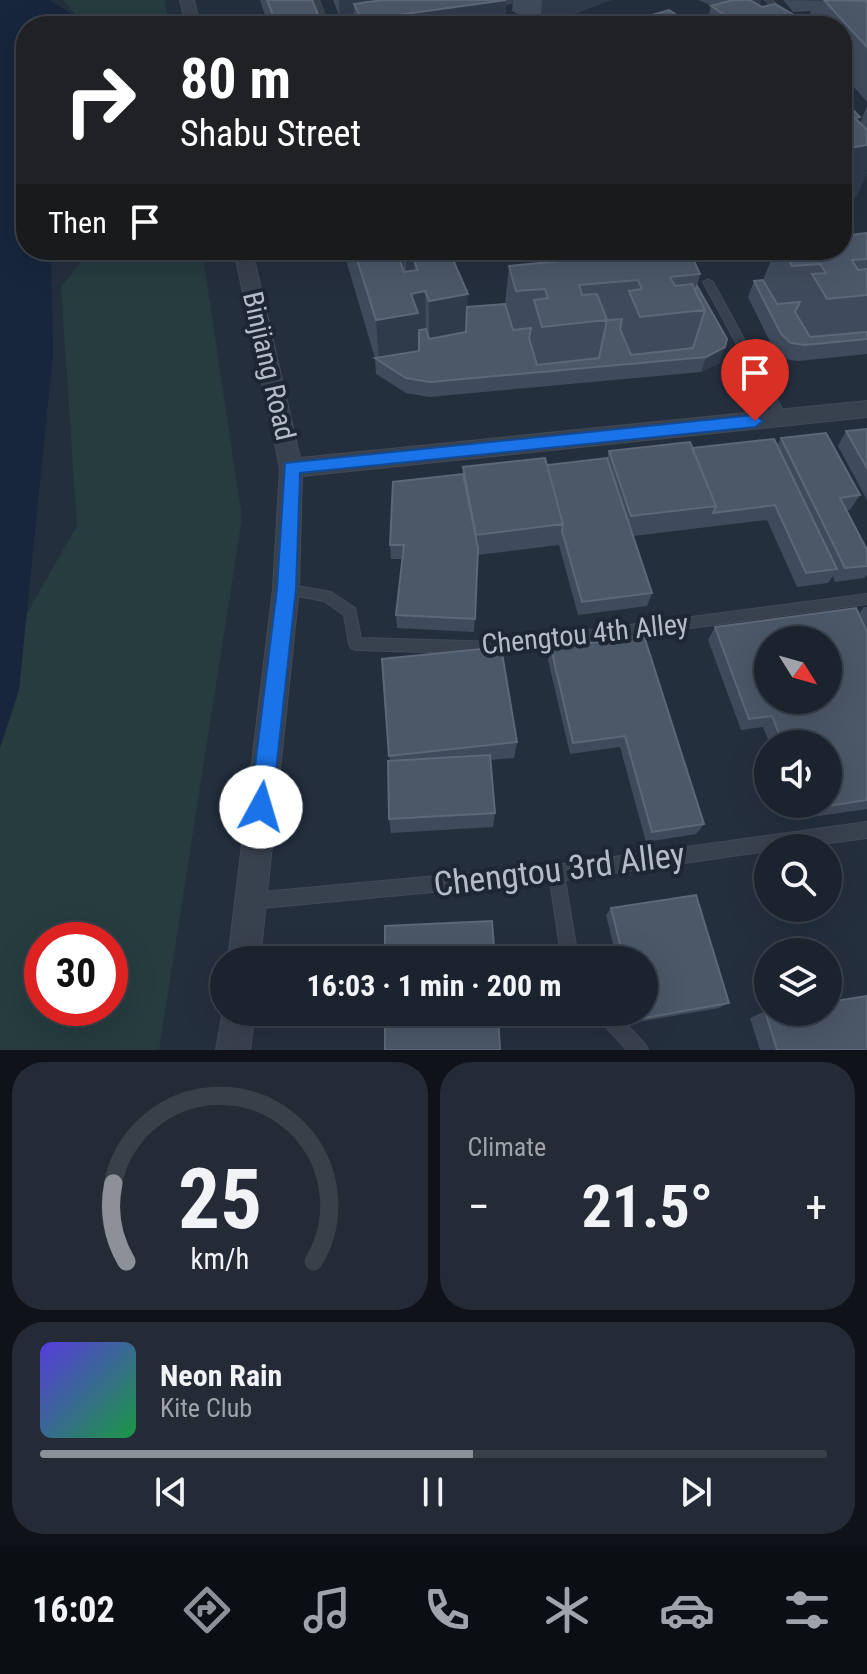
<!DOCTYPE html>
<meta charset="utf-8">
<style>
:root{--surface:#1b232e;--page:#242b36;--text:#f1f3f6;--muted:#a0a4aa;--line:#39404a;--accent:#8c9099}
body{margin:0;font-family:"Roboto Condensed",sans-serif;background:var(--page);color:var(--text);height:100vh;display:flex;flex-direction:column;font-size:30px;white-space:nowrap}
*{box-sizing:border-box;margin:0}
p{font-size:26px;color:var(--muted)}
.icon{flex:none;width:44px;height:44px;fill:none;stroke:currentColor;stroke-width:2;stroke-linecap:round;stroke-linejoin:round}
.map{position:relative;height:1050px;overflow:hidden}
.sheet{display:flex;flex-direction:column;gap:12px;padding:12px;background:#0f1319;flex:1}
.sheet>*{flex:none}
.hud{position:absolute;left:16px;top:16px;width:836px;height:244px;border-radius:32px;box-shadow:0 8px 32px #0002,0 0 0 2px var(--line);background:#202124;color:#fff;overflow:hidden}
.needle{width:52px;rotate:127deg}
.controls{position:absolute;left:754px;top:626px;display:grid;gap:16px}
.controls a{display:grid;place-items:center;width:88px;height:88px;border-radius:50%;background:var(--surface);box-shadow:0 8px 32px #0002,0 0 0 2px var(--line);font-size:40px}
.speed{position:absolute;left:24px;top:922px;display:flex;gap:16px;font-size:40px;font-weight:700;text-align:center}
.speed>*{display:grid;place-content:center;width:104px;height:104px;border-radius:50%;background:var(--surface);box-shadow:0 8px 32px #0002,0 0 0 2px var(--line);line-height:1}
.speed .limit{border:12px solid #d22;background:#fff;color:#111}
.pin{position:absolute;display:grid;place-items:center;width:68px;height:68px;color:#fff;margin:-82px -34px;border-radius:50% 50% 50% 0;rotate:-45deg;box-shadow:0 0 8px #0007}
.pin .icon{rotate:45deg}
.me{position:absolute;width:88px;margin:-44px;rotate:6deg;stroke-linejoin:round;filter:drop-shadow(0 0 6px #0008)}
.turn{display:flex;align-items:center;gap:28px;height:168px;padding:0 32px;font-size:36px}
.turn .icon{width:104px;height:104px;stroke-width:2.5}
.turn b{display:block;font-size:56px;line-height:68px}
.then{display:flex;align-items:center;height:76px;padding:0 32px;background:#0003;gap:16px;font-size:30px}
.big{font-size:60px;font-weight:700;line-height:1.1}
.sheet .tile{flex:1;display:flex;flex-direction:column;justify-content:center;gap:12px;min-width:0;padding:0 28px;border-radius:32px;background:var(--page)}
.sheet .dial{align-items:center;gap:0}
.dial svg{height:208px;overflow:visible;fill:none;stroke:var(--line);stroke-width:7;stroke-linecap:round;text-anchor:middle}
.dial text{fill:var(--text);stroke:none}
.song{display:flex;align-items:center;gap:24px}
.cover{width:96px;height:96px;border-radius:12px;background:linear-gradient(135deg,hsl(250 70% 55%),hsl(140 70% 35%))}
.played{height:8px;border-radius:4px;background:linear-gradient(90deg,var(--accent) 55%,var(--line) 55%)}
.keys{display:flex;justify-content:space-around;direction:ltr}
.heat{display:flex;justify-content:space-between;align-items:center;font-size:44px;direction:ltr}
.sheet .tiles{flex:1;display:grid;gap:12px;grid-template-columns:1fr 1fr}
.tile:last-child{grid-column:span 2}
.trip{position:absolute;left:210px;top:946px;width:448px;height:80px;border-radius:40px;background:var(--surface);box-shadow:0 8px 32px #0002,0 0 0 2px var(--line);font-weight:700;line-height:80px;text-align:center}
.tabs{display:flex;height:128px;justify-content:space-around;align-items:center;background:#0b0e12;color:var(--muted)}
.tabs .icon{width:56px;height:56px}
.tabs .current{color:var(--accent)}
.tabs b{font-size:36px;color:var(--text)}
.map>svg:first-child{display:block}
.green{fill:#263c3f;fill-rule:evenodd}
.water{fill:#17263c}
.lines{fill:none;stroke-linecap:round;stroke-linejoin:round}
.lane-casing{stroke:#414a57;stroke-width:2}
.street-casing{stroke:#414a57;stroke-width:2}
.lane{fill:#38414e;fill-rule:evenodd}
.street{fill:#38414e;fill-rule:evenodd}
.wall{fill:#3f4b5c}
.shaded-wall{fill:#2f3b4b}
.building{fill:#4b5868;stroke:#5c6777;stroke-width:2;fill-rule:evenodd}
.route{fill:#1a73e8;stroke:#114b97;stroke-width:2}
.labels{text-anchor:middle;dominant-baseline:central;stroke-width:8;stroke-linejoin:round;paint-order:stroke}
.street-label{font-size:28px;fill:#b4bcc9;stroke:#1d2633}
.near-street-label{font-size:34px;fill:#b4bcc9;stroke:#1d2633}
</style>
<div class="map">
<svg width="867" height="1050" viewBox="0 0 867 1050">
<rect width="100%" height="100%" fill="#242f3e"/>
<path class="green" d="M63,0H165L168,26H86Z
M90,250H202L242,518L159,1050H0V742L27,613L77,526L61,287ZM42,940H110V1008H42Z"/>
<path class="water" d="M0,0H49L91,26H26V250H51L53,354L19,690L0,748Z"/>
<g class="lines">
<g class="lane-casing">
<path id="lane" d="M313,0H319L328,23L370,18L373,20L370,22L322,26Z
M508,0H519L492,8L489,6Z
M765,0H772L786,13L781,14Z
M824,16L827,18L826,19L790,23L786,21L790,19Z
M708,279L713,282L787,418L786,421L782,422L777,418L703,282Z
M286,584L331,592L355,608L361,638L499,642L867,594V604L499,654L356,650L351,648L349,644L344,615L324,601L282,593L280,589L282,585Z
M867,822V838L792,848H768V851L565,880L576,946L582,960H565L560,948L550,881L250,909L244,907L242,901L244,895L250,893L556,865Z
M596,1012H615L645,1044L648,1050H627L598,1018Z"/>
</g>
<g class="street-casing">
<path id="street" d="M180,0H194L200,26H186Z
M234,250H252L300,458L867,401V417L302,476L299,589L260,960H228L273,589L280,468Z
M224,1005V1012H255L250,1050H216Z"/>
</g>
<use href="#lane" class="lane"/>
<use href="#street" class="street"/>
</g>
<path class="wall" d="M260,0H312L323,26H267L265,15Z
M333,0H506L505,26H355L354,16L340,18Z
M513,0H611L541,26H539L512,11Z
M698,0H761L759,6L762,7L794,15L791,26H633L634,20L707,22L711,6L706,3Z
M783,0L867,1V102L845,77L842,86V26H806L811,11L793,12Z
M867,106V172L856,197L858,122L860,123Z
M867,233V354L798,361L784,359L774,350L748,297L754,281L763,280L775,250H842Z
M343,250H441V256L467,307L505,304L509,266L700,274L697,286L720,363L701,372L430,397L406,393L376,374L375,358Z
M867,429V500L838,446L846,431Z
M781,438L860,495L850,510H847L867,550V575L864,578L835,582L833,576L828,583L797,587L767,520L633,536L652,593L647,606L578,615L559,545L478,555L474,632L397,628L396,615L402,559H391L390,545L463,474V467L547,465L607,458L609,451L777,446Z
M864,607H867V809L798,819L792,804H828V744H770L763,727L741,730L708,640L715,627L859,614Z
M551,648L704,824L696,834L646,842L620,747L570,754L548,660Z
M382,659L517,742L514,758L490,760L495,813L493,827L391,833L389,819L390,761Z
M611,908L729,1003L719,1008L632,1023L630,1012H644V960H617L606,915Z
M765,1011L867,1050H760L750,1018Z"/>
<path class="shaded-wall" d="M339,0H472L354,4V16L340,18Z
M506,0L505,26H362V20Z
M542,0H611L540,26Z
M735,0H761L757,13Z
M794,15L791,26H759Z
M849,68L842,86V69Z
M860,117L848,148L867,145V172L856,197L842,199V149L855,118Z
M384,250H403L404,282Z
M405,250H441V284L418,270L414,261L415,289L407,290Z
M487,250H532L487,258Z
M425,291L426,345L419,366L379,361L376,320L411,294Z
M468,294L466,348L429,354V301Z
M725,347L720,363L701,372L706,357Z"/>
<path class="building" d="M267,0H312L323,26H277Z
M382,0H506L362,20L354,4Z
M733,0H750L762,7L775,4L794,15L759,26H730L720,20L728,17L711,6Z
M824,0L867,1V47Z
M669,10L686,21L700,17L713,26H643L634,20Z
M596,16L610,26H560Z
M842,62L849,68L842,69Z
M849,106L860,117L855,118L867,130V145L842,149V107Z
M867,233V259L852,260L858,270L867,269V295L827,299L812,274L826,273L820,264L792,266L783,250H842V236Z
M354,250H396L404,272L418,270L414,261L451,255L468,294L429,301L425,291L411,294L418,313L376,320Z
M675,250H689L700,274L670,277L675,286L692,284L705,310L640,317L629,291L642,289L638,280L579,285L582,295L597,294L607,320L542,327L534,300L548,298L545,289L516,291L509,266Z
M763,280L777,304L800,302L795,312L810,337L867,332V339L805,345L791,343L781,334L754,281Z
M697,286L727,339L725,347L706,357L430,382L406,378L375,358L419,351V330L426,329L429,339L466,332L467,307L505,304L513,330L531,328L529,338L537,365L599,358L607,320L622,319L620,329L631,355L693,348L705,310L695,291Z
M867,429V468L846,431Z
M826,433L860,495L840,498L867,550V566L845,568L781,438Z
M774,439L837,569L806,573L775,505L713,513L716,506L692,448Z
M690,442L716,506L631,516L609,451Z
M545,458L563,524L476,535L463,467Z
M607,458L652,593L582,602L562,531L563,524L547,465Z
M463,474L478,548L475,619L396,615L404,545H390L393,482Z
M856,608L867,632V800L808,809L806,804H828V744H783L772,716L749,719L715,627ZM768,640H828V700H768Z
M644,636L704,824L652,832L625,736L573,743L551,648Z
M501,647L517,742L389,756L382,659Z
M490,755L495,813L389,819L388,761Z
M696,895L729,1003L639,1019L637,1012H644V960H624L611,908Z
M492,921L495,960H385V926Z
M867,996V1050H777L765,1011L828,1012V1002Z
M385,1012H498L500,1050H385Z"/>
<path class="route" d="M755,415L763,421L755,427L300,473L296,589L272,807L269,815L261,818L253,815L250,807L277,589L285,463Z"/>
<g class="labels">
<g class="street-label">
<text transform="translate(269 366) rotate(77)">Binjiang Road</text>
<text transform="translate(585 634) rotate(-6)">Chengtou 4th Alley</text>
</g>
<g class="near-street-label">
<text transform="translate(559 869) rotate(-7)">Chengtou 3rd Alley</text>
</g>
</g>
</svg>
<div class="controls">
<a><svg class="needle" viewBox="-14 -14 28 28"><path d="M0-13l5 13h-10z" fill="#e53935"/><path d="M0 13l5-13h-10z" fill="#a0a4aa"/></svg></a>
<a><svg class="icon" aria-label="sound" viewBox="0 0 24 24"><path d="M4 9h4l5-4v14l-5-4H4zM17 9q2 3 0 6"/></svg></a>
<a><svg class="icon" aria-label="search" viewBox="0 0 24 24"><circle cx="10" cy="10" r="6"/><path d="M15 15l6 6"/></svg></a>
<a><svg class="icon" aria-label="layers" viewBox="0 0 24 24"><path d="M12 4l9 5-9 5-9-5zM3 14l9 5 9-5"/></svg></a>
</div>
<div class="speed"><div class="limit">30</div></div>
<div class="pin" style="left:755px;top:421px;background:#d93025"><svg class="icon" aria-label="arrive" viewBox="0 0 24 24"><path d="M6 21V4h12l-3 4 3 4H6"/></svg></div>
<svg class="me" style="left:261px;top:807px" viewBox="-20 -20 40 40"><circle r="19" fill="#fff"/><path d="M0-13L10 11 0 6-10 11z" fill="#1a73e8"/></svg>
<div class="trip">16:03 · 1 min · 200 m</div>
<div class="hud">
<div class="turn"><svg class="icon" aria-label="right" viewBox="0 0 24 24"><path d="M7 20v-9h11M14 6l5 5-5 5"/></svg><div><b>80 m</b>Shabu Street</div></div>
<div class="then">Then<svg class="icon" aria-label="arrive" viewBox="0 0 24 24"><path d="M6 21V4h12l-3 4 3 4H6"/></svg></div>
</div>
</div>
<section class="sheet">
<div class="tiles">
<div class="tile dial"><svg viewBox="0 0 100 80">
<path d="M14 69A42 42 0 1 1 86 69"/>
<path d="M14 69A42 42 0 0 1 9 39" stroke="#8c9099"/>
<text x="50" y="56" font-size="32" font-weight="700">25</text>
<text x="50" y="72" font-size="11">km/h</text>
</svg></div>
<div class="tile"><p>Climate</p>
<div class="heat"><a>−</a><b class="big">21.5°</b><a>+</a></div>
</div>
<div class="tile">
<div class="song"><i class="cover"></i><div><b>Neon Rain</b><p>Kite Club</p></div></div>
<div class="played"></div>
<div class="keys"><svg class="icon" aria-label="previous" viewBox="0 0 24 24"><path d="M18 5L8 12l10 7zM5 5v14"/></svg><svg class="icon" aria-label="pause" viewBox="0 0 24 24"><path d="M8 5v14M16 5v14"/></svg><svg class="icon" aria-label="next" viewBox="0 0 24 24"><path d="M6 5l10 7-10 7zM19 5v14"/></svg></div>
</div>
</div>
</section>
<nav class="tabs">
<b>16:02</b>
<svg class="icon current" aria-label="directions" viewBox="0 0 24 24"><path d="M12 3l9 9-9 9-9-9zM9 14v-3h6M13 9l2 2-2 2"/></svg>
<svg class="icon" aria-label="music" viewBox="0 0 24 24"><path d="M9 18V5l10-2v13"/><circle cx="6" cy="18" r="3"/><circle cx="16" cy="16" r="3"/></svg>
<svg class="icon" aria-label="phone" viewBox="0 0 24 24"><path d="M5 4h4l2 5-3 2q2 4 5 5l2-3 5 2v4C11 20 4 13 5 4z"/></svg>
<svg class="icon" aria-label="climate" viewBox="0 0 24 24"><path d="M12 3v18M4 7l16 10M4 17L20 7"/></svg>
<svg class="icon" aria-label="car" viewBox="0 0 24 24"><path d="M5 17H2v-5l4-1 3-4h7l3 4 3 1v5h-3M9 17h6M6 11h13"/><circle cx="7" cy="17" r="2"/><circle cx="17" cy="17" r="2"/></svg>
<svg class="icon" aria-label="filters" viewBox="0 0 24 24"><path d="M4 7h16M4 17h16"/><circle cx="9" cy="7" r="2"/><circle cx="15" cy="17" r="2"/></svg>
</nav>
